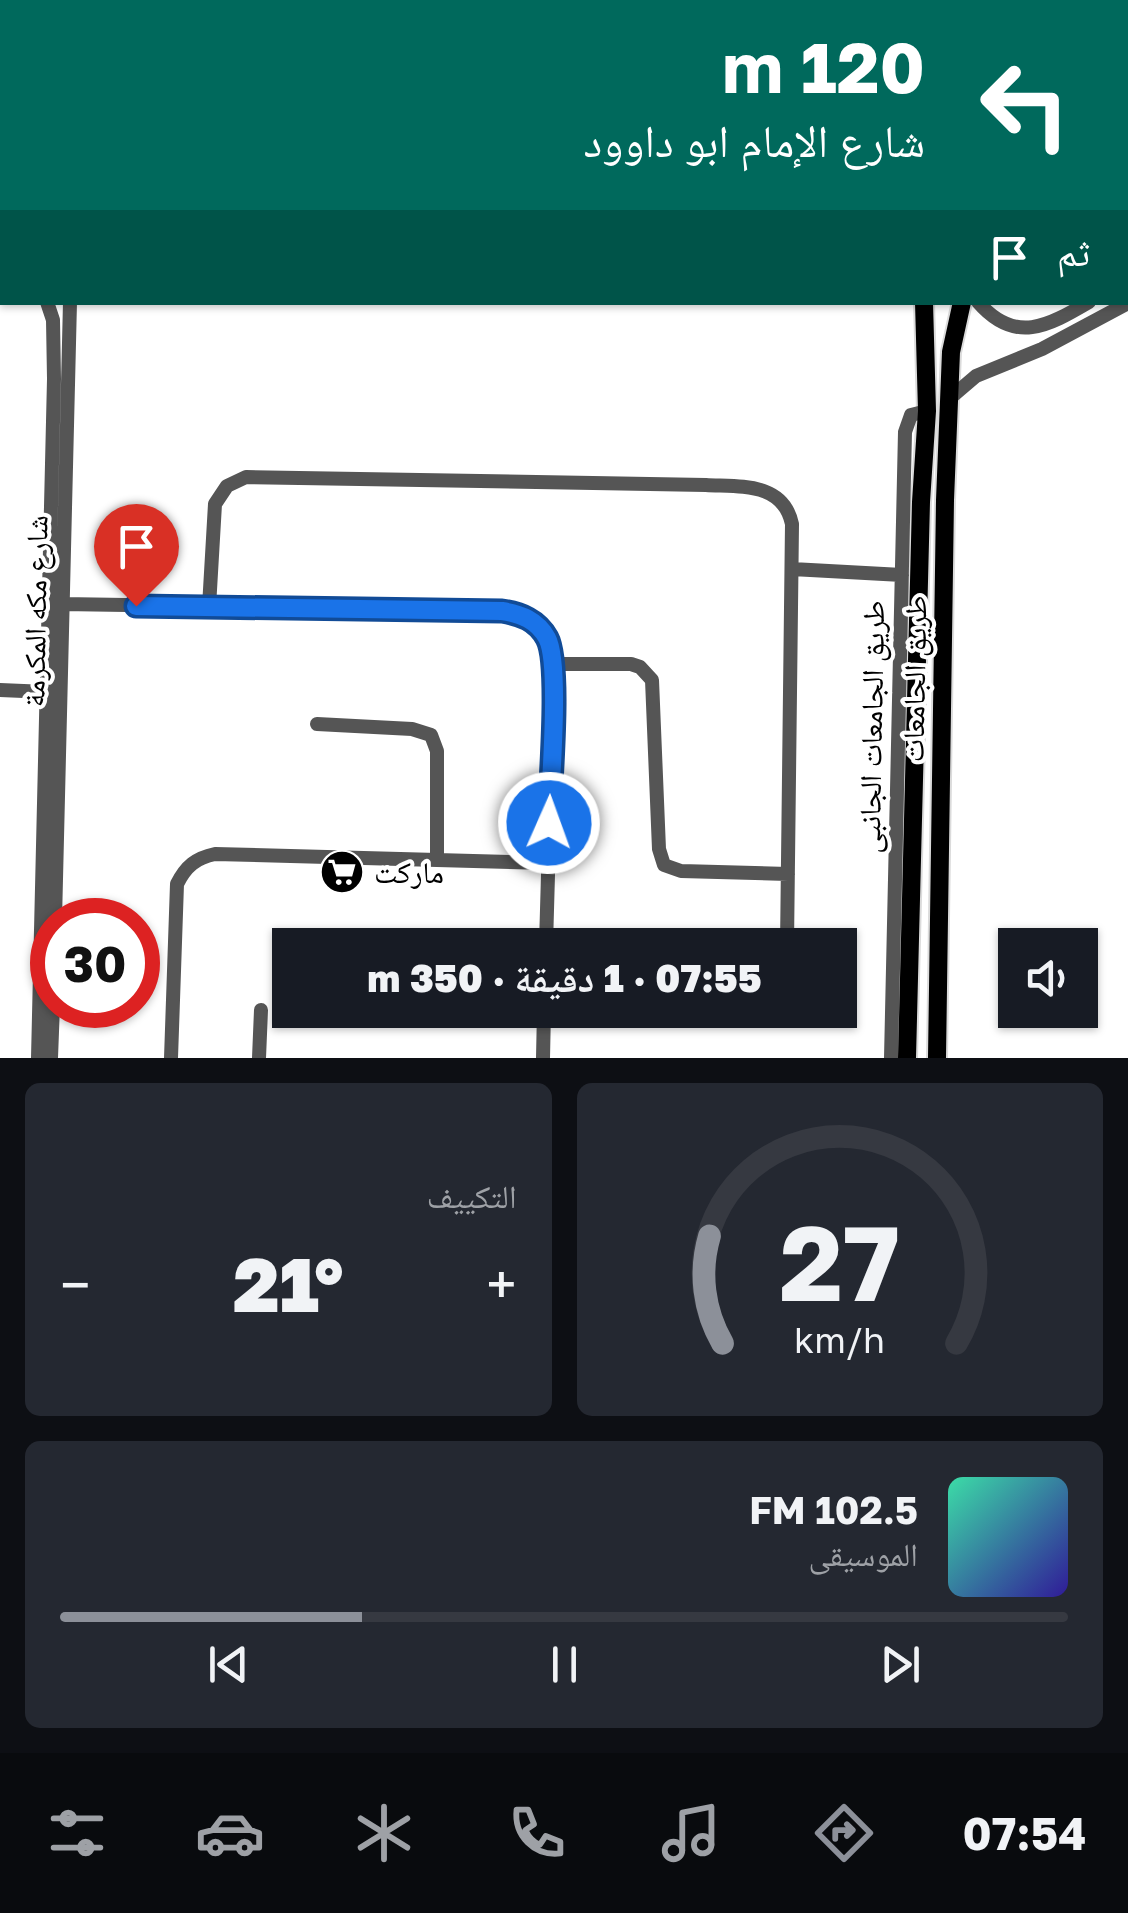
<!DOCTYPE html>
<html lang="ar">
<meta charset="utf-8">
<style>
:root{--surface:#171b24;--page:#242831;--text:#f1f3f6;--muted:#9ea1a6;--line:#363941;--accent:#8c9099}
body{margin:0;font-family:"Golos Text","Noto Naskh Arabic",sans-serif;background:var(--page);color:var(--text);direction:rtl;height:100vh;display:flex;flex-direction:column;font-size:38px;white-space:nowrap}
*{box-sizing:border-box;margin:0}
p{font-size:32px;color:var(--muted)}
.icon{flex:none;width:55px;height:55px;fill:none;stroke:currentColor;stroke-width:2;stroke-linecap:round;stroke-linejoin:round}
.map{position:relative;height:1058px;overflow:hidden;direction:ltr}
.side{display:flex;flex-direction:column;gap:25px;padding:25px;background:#0d0f14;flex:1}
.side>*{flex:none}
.guide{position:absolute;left:0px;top:0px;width:1130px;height:305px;box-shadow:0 2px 8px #0004;direction:rtl;background:#00695c;color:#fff;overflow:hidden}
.controls{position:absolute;left:998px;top:928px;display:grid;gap:20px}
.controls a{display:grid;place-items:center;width:100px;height:100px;border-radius:0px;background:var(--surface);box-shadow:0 2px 8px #0004;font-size:50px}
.speed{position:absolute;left:30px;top:898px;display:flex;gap:20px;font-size:50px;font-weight:700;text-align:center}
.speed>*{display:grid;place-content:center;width:130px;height:130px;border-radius:50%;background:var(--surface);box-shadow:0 2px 8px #0004;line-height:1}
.speed .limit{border:15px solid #d22;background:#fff;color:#111}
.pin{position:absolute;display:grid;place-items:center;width:85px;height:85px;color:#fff;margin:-102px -42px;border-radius:50% 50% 50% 0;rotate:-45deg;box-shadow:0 0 10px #0007}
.pin .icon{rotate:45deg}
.me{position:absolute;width:110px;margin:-55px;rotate:2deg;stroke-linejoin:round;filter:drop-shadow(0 0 8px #0008)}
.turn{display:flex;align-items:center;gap:35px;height:210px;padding:0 40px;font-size:45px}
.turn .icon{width:130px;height:130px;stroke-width:2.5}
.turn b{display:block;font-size:70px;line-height:85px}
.then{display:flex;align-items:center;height:95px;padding:0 40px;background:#0003;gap:20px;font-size:38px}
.big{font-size:75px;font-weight:800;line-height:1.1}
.side .widget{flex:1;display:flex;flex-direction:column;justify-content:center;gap:15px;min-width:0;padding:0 35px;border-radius:15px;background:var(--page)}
.side .dial{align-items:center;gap:0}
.dial svg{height:260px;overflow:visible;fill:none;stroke:var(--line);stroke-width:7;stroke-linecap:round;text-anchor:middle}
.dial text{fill:var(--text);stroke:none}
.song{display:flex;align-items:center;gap:30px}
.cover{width:120px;height:120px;border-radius:15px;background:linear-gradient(135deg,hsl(160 70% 55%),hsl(250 70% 35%))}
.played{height:10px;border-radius:5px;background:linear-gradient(90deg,var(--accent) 30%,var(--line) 30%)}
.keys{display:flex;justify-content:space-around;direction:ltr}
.heat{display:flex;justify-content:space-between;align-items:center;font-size:55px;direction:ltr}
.side .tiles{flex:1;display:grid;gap:25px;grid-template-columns:1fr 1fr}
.widget:last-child{grid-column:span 2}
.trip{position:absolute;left:272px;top:928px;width:585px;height:100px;border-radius:0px;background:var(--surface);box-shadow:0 2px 8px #0004;font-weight:800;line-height:100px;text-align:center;direction:rtl}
.tabs{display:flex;height:160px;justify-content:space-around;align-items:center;background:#090b0e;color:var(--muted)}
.tabs .icon{width:70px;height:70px}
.tabs .current{color:var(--accent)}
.tabs b{font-size:45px;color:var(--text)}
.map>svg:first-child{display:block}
.green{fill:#dcdcdc}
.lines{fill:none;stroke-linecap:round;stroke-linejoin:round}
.major-casing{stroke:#dbdbdb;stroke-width:22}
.minor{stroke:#555;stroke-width:14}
.major{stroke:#000;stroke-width:18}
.route-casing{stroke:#114b97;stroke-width:25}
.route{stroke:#1a73e8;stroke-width:18}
.labels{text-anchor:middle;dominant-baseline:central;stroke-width:8;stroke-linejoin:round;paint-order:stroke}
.street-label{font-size:30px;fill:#000;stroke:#fff}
.poi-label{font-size:30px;fill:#000;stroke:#fff;text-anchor:start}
</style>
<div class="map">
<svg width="1128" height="1058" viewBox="0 0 1128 1058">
<rect width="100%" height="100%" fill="#fff"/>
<path class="green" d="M0,0H294L300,2H2L0,220Z
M865,0H1045L861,2Z"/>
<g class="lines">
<g class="major-casing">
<path id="major" d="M1093,2L1096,0
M0,225H2
M0,270H2
M907,1058L921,502L927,411L924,302
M937,1058L945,500L951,352L962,302"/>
</g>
<path class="minor" d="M333,0L340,2
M400,0L410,2
M495,0L496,2
M469,2L470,0
M744,2L754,0
M818,2L825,0
M978,302C1015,345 1048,326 1089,302
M949,399L976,376L1042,349L1128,303
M792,569L902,575
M62,604L502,611C533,616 550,632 554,664L546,945
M209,607L215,504L227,486L246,477L706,485C741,487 783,482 792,524L787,945
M554,664H631L640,667L652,680L659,849L664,865L681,871L788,874
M0,690L47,692
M317,724L412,729L431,735L437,751V860
M55,920L70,302
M38,1058L54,379L53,320L47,302
M51,1058L53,1005
M171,1058L177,884C186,866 196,858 215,854L548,863
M259,1058L261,1010
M543,1058L544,1010
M891,1058L905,432L911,415L927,411"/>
<use href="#major" class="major"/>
</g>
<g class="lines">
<g class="route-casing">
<path id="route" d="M136,606L502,611C521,614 537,620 547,638C561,664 550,786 549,823"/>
</g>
<use href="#route" class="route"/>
</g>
<defs>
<g id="supermarket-disc" transform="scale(2.25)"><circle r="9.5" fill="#000" stroke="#fff"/><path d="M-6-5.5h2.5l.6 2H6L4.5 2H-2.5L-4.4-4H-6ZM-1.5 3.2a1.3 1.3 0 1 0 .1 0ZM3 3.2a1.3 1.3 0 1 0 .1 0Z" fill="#fff"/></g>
</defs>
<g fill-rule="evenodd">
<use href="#supermarket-disc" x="342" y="872"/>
</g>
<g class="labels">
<g class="street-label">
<text transform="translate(35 611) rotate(-89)">شارع مكه المكرمة</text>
<text transform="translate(914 679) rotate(-89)">طريق الجامعات</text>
<text transform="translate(871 727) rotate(-89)">طريق الجامعات الجانبى</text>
</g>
<g class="poi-label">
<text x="374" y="872">ماركت</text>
</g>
</g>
</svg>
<div class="controls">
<a><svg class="icon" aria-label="sound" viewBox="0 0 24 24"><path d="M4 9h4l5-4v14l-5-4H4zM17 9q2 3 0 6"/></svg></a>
</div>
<div class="speed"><div class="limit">30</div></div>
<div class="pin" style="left:136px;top:606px;background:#d93025"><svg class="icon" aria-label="arrive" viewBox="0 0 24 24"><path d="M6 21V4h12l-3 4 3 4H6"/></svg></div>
<svg class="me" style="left:549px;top:823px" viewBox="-20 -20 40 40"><circle r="17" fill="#1a73e8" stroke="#fff" stroke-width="3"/><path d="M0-11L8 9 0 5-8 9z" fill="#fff"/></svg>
<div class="trip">07:55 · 1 دقيقة · 350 m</div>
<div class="guide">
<div class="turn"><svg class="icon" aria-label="left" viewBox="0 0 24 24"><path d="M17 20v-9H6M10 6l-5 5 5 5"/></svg><div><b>120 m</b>شارع الإمام ابو داوود</div></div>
<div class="then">ثم<svg class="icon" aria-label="arrive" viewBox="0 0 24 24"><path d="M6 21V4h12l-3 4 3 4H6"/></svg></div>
</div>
</div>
<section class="side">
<div class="tiles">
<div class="widget dial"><svg viewBox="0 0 100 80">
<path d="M14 69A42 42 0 1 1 86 69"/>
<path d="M14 69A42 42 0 0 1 10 36" stroke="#8c9099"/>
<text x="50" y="56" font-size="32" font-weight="700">27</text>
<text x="50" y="72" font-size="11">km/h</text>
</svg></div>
<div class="widget"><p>التكييف</p>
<div class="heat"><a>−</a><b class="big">21°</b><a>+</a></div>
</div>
<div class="widget">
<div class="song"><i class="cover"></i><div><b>102.5 FM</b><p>الموسيقى</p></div></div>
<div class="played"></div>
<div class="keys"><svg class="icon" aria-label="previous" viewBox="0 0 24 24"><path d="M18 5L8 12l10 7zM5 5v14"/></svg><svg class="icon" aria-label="pause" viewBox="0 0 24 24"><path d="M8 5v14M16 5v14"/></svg><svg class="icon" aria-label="next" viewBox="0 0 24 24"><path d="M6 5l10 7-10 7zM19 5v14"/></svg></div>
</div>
</div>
</section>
<nav class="tabs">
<b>07:54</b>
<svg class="icon current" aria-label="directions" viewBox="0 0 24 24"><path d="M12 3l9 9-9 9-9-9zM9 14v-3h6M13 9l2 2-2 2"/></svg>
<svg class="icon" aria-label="music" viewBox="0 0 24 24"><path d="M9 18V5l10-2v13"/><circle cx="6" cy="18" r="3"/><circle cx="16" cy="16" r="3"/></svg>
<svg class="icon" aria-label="phone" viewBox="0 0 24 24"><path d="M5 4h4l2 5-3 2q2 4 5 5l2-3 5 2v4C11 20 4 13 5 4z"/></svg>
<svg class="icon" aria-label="climate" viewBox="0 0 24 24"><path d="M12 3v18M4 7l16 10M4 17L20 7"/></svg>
<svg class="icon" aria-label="car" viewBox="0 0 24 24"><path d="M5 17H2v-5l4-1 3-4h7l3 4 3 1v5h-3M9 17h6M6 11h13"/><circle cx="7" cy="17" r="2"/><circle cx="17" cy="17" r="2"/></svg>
<svg class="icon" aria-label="filters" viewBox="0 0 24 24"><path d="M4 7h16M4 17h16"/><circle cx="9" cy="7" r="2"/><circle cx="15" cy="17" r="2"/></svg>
</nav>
